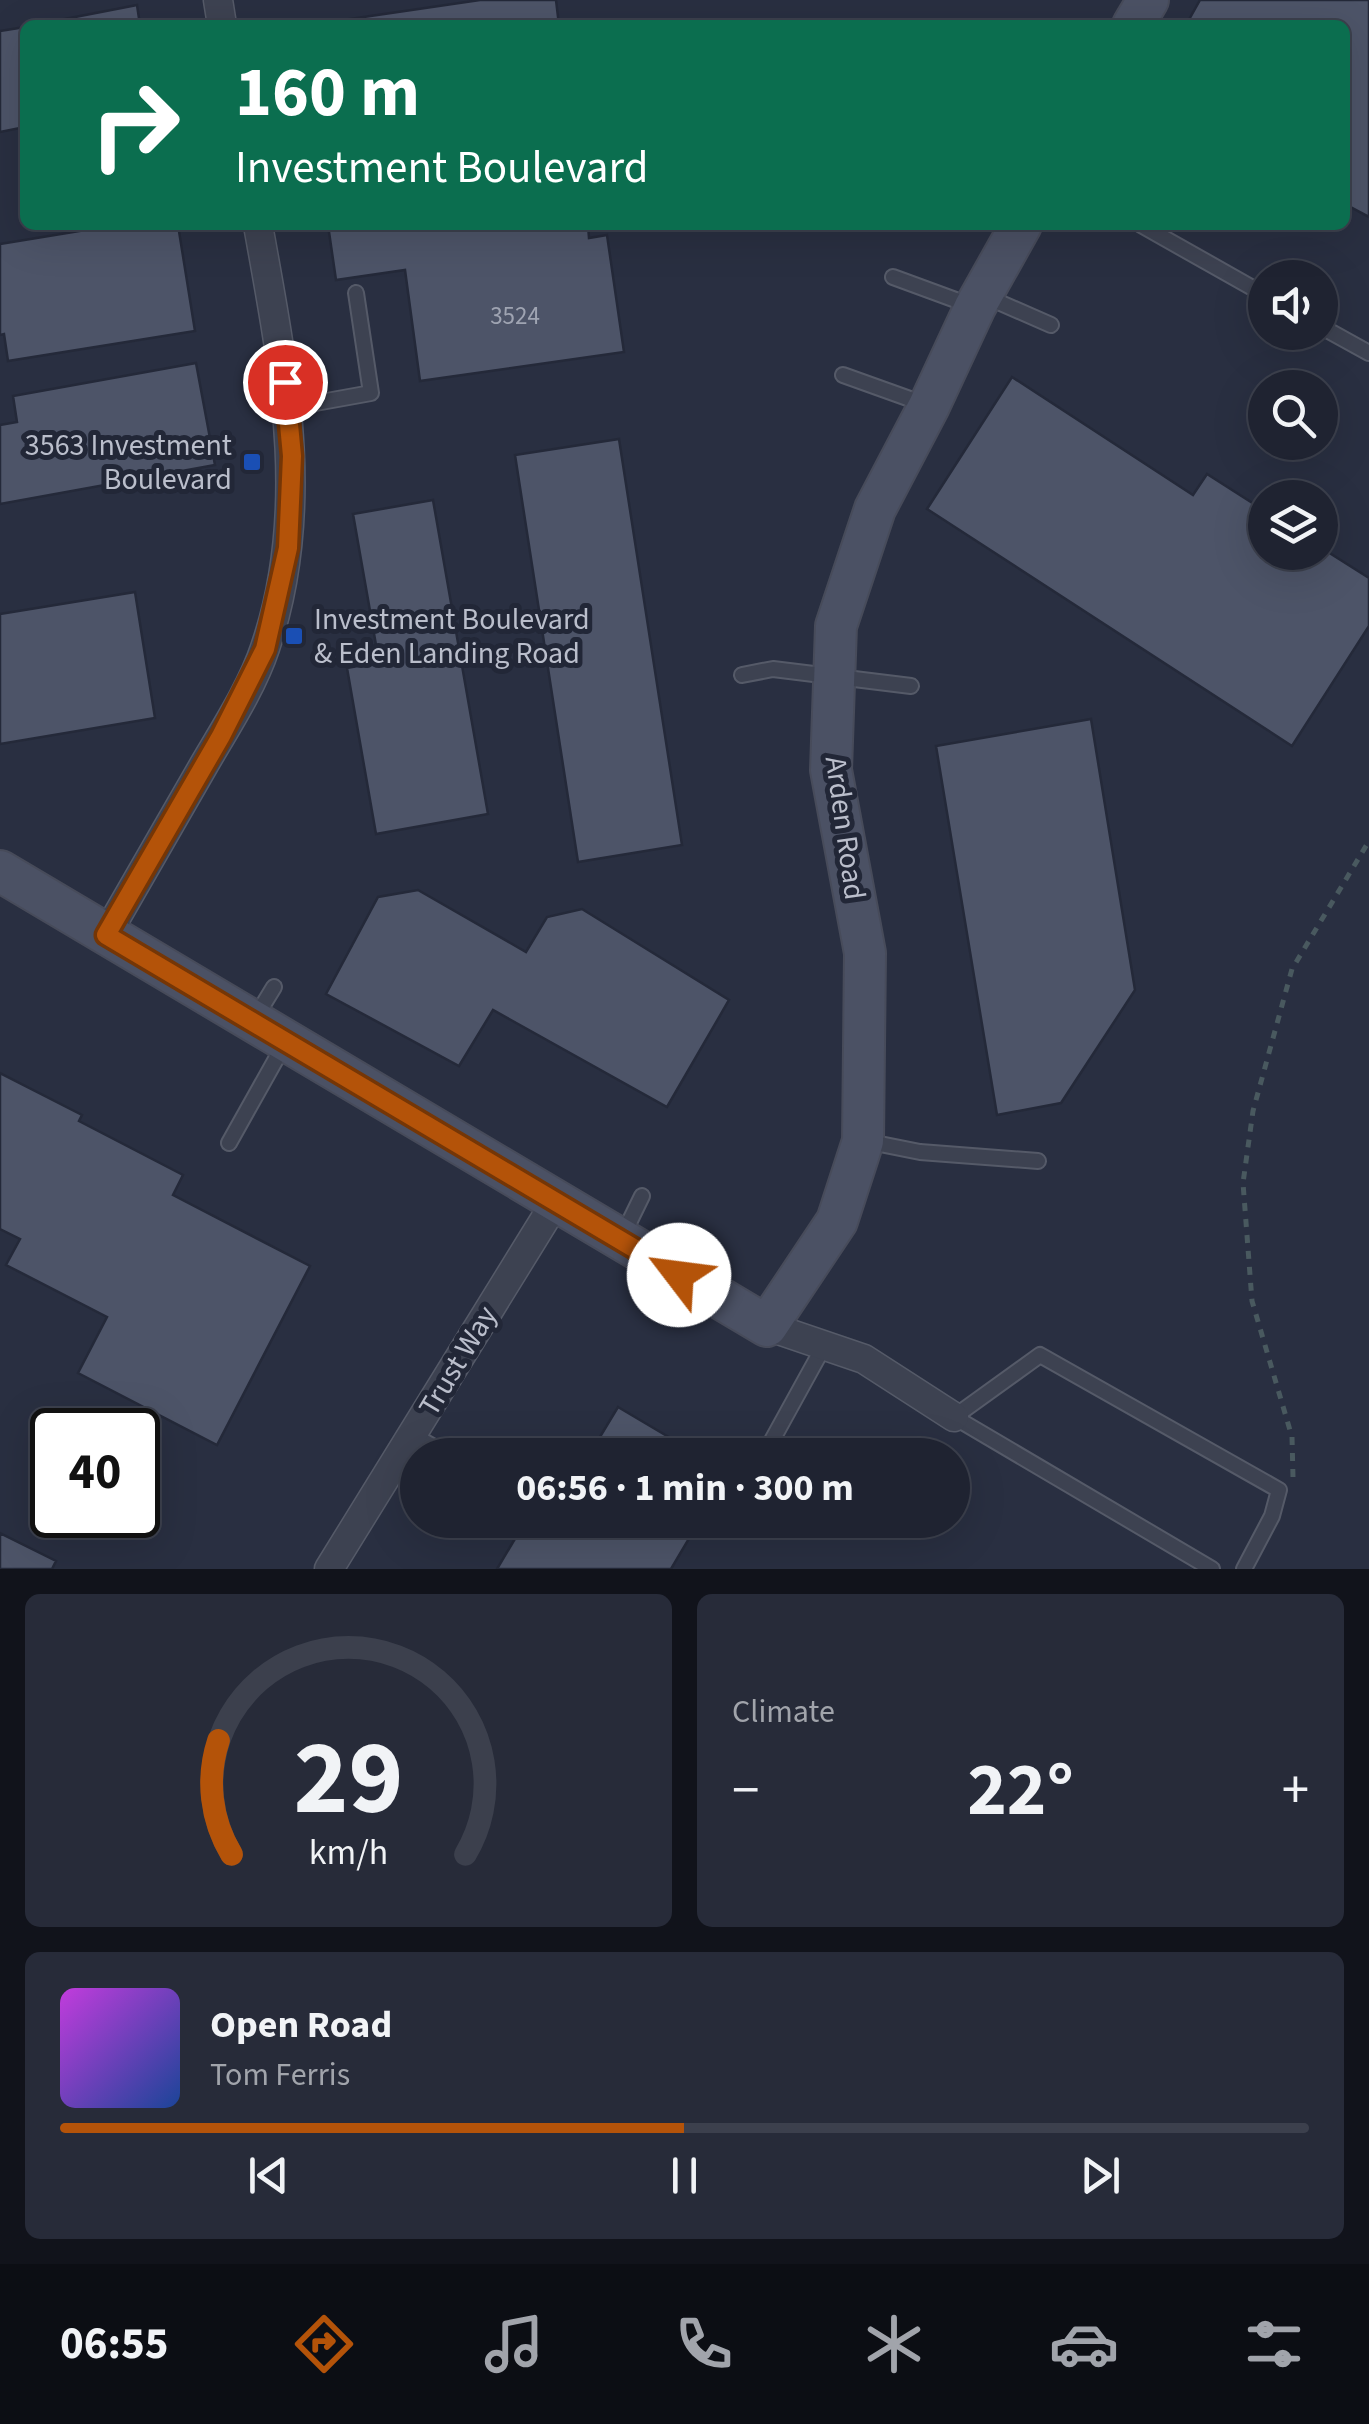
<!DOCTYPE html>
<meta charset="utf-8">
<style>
:root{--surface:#1f2331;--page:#272b39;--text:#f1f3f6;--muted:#a1a4ab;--line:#3c404d;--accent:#b45309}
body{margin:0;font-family:"Source Sans 3",sans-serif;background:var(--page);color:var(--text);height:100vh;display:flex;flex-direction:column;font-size:38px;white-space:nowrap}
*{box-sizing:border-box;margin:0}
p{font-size:32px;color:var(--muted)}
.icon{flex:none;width:55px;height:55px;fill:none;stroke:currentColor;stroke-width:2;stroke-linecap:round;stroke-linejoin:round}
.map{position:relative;height:1569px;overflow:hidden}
.details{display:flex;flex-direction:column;gap:25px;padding:25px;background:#11131b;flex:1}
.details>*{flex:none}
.hud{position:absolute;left:20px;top:20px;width:1330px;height:210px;border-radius:15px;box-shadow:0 10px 40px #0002,0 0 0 2px var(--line);background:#0b6e4f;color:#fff;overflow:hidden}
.fabs{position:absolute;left:1248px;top:260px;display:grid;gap:20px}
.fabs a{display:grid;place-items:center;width:90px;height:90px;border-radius:50%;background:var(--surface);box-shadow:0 10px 40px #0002,0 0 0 2px var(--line);font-size:50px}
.speed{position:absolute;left:30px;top:1408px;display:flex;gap:20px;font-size:50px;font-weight:700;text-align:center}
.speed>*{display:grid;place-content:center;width:130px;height:130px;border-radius:50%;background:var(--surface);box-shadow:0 10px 40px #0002,0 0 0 2px var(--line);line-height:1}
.speed .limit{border:5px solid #111;border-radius:15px;background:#fff;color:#111}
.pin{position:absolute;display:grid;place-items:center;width:85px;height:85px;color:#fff;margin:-42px;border:5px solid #fff;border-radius:50%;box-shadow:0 2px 10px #0007}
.me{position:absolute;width:110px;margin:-55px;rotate:300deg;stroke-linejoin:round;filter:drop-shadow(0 0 8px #0008)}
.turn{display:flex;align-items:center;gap:35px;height:210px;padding:0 50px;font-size:45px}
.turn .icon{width:130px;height:130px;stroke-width:2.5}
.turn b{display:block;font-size:70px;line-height:85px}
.big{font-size:75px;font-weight:700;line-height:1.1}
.details .widget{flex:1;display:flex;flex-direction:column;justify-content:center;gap:15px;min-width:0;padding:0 35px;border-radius:15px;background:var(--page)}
.details .dial{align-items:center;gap:0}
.dial svg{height:260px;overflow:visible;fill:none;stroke:var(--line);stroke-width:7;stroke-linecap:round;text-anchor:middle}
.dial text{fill:var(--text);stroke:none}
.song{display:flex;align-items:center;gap:30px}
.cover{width:120px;height:120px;border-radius:15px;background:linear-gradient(135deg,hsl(290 70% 55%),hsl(220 70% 35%))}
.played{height:10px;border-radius:5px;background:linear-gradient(90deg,var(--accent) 50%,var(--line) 50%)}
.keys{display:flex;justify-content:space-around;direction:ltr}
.heat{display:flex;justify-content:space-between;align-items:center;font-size:55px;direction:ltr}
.details .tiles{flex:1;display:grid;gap:25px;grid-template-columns:1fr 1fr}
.widget:last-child{grid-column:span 2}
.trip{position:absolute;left:400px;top:1438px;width:570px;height:100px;border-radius:50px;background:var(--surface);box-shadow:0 10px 40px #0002,0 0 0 2px var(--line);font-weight:700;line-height:100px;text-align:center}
.tabs{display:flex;height:160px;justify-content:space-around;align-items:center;background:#0c0e14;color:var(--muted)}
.tabs .icon{width:70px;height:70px}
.tabs .selected{color:var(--accent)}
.tabs b{font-size:45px;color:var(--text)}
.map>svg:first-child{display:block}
.building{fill:#4d5468;stroke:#242939;stroke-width:2.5}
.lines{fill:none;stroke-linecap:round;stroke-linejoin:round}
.lane-casing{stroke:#555a68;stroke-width:18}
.street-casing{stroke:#555a68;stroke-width:31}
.secondary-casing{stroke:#474b5a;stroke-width:44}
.path{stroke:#49595f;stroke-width:5;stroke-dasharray:8 8;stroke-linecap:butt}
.lane{stroke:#3d4251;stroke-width:14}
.street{stroke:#3d4251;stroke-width:28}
.secondary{stroke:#4b5164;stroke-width:40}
.route-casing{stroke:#753606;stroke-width:25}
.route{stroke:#b45309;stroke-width:18}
.transit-dot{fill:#1a4fb4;stroke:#222737;stroke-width:4}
.labels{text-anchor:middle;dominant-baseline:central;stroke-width:10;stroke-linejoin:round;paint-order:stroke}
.number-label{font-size:25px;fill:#9fa4b2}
.poi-label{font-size:30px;fill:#babecb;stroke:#222737;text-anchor:end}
.street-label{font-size:30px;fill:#babecb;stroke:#222737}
</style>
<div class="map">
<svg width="1369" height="1569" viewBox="0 0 1369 1569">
<rect width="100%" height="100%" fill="#292f41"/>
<path class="building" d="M480,0H556L559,25H309Z
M1200,0H1369V217L1345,204V25H1186Z
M137,5L140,25H34Z
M25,27V127L0,132V31Z
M116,225H178L195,331L8,361L4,334L0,335V244Z
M328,225H588L589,238L607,235L624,352L420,381L405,270L336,280Z
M196,363L215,465L0,504V425L17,422L13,396Z
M1012,377L1193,495L1207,474L1265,511V552H1320V547L1369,578V626L1292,746L927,509Z
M619,439L682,845L578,862L515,455Z
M433,500L488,814L376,834L347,668L379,662L353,514Z
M135,592L155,718L0,744V614Z
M1091,719L1135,990L1061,1103L997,1115L936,746Z
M418,890L526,952L547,917L582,909L729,1000L667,1107L493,1010L459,1066L326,994L378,897Z
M0,1073L82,1115L79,1121L183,1175L173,1195L310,1266L217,1445L78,1373L107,1317L6,1265L20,1239L0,1229Z
M618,1407L699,1455H589Z
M551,1520H700L671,1569H497L522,1527L540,1538Z
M0,1533L56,1561L52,1569H0Z"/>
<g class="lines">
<g class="lane-casing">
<path id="lane" d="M1141,225L1265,295
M893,277L972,306
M987,297L1051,325
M1320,326L1369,353
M843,375L924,404
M288,408L371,393L356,293
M742,675L773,669L911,686
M255,1018L274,987
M865,1141L920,1152L1038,1161
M229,1143L285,1043
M623,1235L642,1196
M413,1435L448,1455
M764,1455L824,1346
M1212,1569L954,1417L1040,1355L1279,1490L1272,1516L1244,1569"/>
</g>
<g class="street-casing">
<path id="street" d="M218,0L222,25
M106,935C139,878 172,820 205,763C226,727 252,687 265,648C313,508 283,365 258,225
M767,1326L864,1359L954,1417
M329,1569L555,1203"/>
</g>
<g class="secondary-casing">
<path id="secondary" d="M1133,25L1148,0
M0,871L767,1326L837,1221L863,1141L865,953L831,770L836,626L875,509L929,406L975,307L1021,225"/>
</g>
<path class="path" d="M1293,1477L1292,1437L1252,1301L1243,1183L1253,1111L1292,969L1369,841"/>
<use href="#lane" class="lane"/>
<use href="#street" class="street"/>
<use href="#secondary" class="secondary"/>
</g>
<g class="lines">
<g class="route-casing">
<path id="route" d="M285,382L292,456L288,548L265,649L221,736L106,935L679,1275"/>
</g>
<use href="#route" class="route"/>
</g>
<g class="transit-dot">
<rect x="242" y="452" width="20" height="20" rx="5"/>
<rect x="284" y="626" width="20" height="20" rx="5"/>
</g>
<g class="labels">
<g class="number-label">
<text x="515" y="316">3524</text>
</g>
<g class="poi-label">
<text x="232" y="445">3563 Investment<tspan x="232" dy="34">Boulevard</tspan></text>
<text x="314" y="619" text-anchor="start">Investment Boulevard<tspan x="314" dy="34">&amp; Eden Landing Road</tspan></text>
</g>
<g class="street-label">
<text transform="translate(845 828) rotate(82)">Arden Road</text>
<text transform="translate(458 1361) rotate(-59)">Trust Way</text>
</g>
</g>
</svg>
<div class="fabs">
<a><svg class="icon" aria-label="sound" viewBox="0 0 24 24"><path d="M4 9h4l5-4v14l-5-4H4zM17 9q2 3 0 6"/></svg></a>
<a><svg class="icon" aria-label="search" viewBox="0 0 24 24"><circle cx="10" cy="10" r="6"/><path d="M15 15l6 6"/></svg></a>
<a><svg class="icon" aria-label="layers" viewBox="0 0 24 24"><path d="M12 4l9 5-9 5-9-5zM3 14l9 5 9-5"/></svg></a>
</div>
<div class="speed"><div class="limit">40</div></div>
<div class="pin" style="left:285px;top:382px;background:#d93025"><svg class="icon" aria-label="arrive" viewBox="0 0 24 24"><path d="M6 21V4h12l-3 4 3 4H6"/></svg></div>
<svg class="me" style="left:679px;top:1275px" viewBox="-20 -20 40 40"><circle r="19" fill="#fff"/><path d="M0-13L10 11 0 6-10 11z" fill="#b45309"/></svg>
<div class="trip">06:56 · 1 min · 300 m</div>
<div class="hud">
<div class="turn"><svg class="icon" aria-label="right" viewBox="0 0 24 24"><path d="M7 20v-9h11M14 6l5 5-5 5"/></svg><div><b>160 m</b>Investment Boulevard</div></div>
</div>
</div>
<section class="details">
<div class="tiles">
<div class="widget dial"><svg viewBox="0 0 100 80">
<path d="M14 69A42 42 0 1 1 86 69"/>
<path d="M14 69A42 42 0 0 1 10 34" stroke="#b45309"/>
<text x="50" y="56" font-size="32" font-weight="700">29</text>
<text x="50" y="72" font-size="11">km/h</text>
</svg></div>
<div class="widget"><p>Climate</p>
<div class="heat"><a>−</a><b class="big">22°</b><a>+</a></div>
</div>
<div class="widget">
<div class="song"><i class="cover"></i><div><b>Open Road</b><p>Tom Ferris</p></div></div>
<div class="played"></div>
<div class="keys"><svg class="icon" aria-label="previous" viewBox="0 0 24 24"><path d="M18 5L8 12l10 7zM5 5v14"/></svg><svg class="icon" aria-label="pause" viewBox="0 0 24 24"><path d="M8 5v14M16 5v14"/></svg><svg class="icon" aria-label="next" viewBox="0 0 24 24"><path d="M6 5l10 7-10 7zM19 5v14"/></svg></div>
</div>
</div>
</section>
<nav class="tabs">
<b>06:55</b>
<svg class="icon selected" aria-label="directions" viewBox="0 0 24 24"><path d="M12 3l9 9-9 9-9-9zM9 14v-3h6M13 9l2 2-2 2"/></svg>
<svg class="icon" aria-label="music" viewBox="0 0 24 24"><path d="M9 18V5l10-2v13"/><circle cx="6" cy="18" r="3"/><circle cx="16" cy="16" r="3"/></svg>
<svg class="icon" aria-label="phone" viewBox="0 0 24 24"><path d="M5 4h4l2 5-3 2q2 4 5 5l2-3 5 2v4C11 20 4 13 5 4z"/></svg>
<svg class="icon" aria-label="climate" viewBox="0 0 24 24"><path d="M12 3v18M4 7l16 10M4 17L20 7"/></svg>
<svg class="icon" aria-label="car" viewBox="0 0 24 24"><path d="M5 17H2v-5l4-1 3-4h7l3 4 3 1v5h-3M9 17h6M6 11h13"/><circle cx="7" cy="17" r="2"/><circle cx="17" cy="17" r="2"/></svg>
<svg class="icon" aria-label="filters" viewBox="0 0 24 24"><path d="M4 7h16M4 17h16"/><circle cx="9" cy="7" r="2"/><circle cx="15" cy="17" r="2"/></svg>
</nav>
